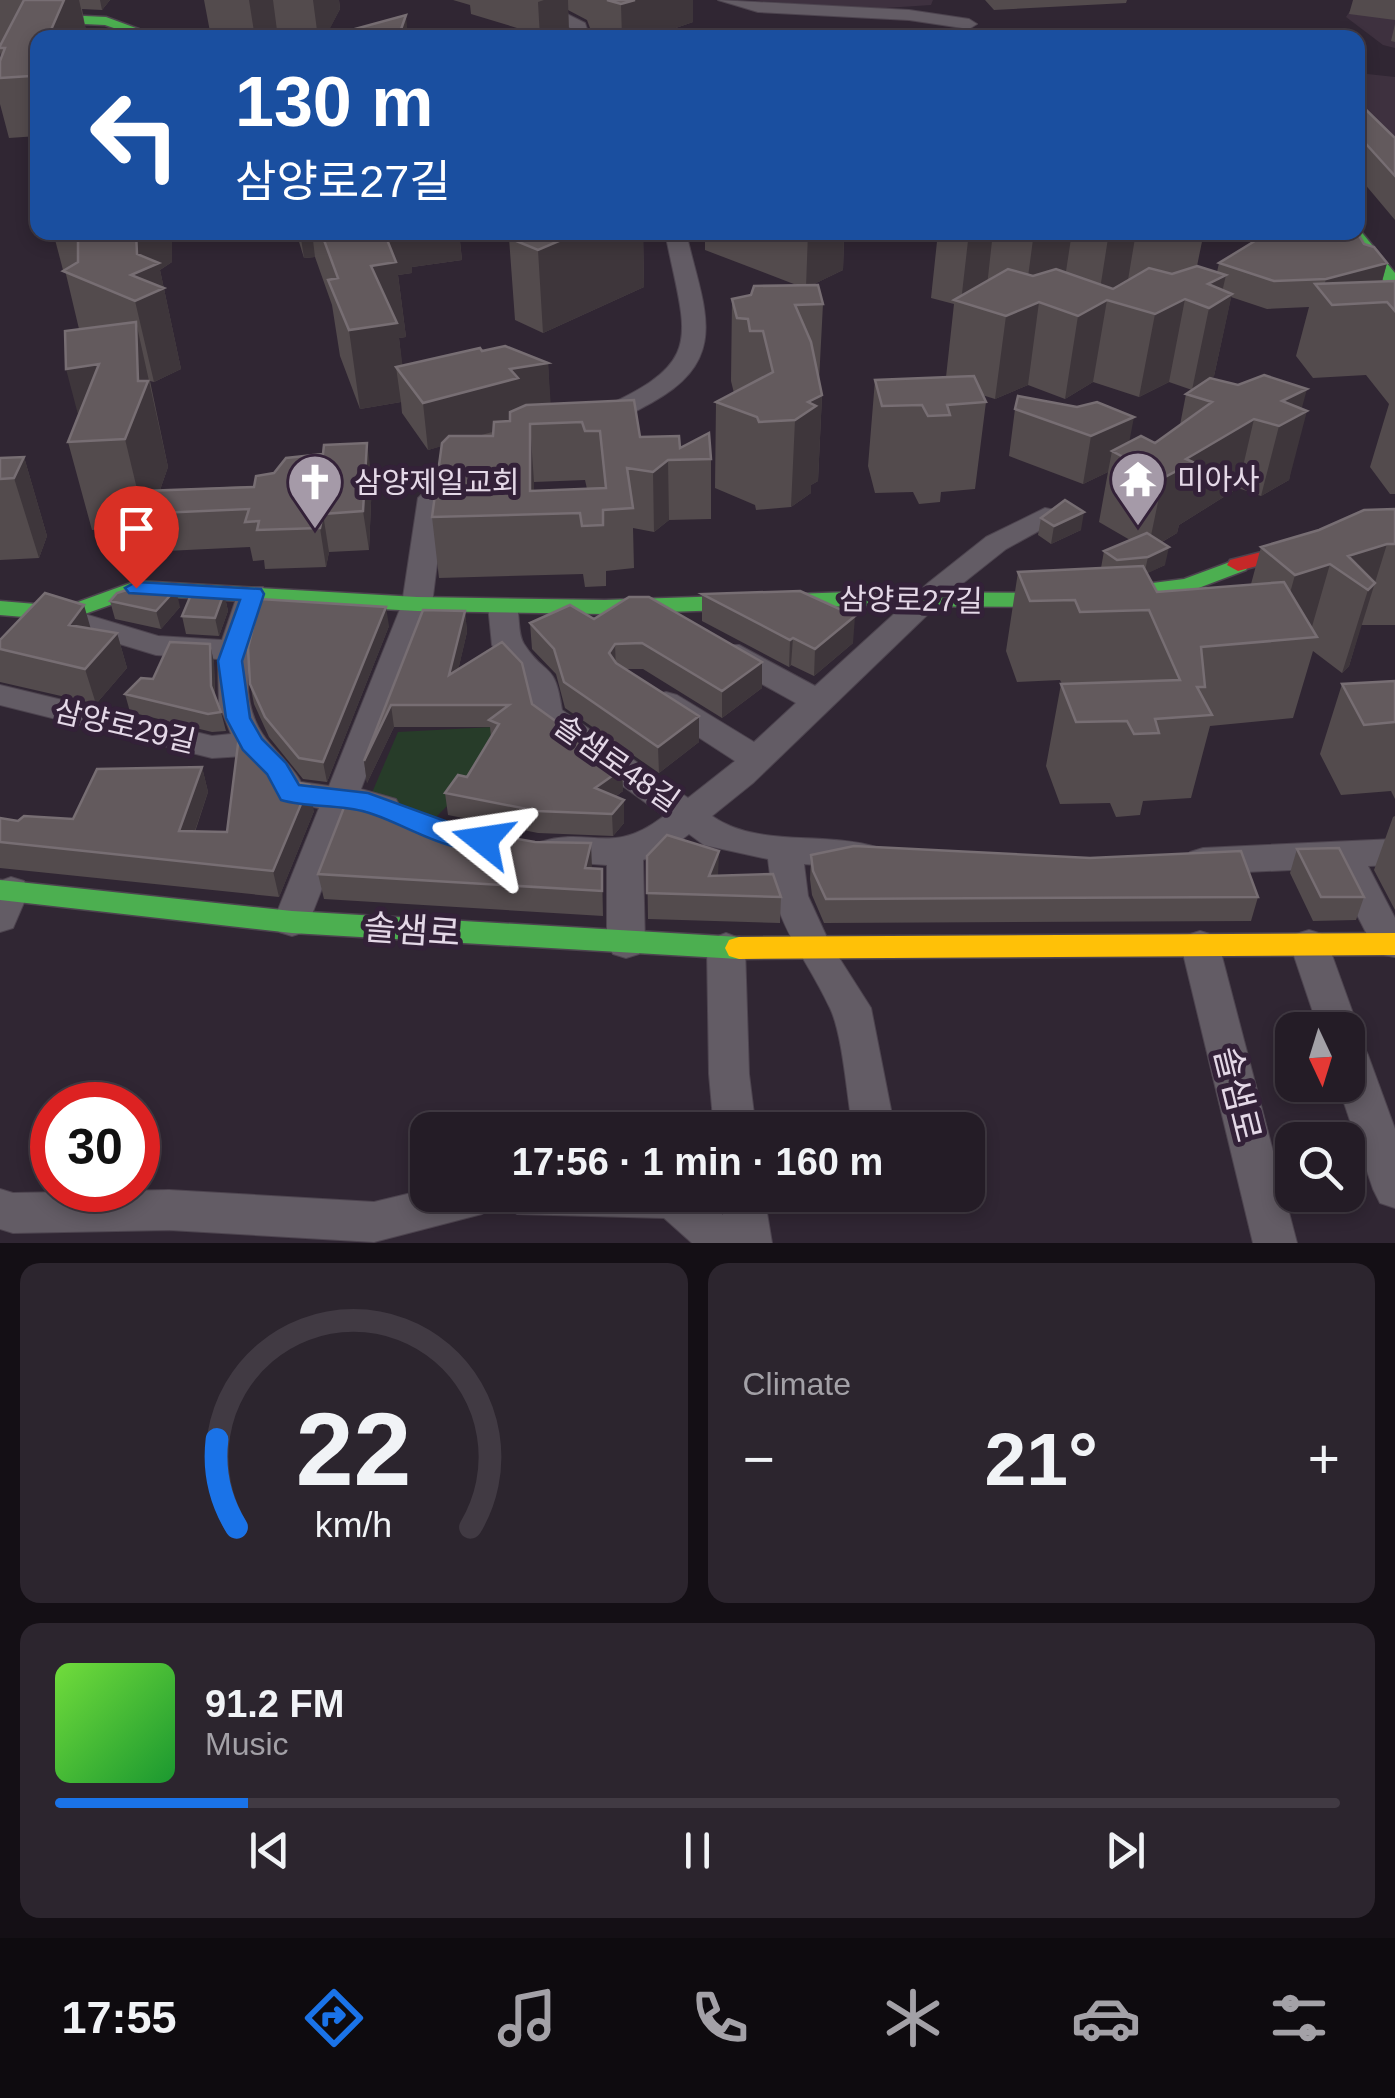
<!DOCTYPE html>
<meta charset="utf-8">
<style>
:root{--surface:#241c26;--page:#2c252e;--text:#f1f3f6;--muted:#a3a1a7;--line:#413a43;--accent:#1a73e8}
body{margin:0;font-family:Helvetica,"Noto Sans KR",sans-serif;background:var(--page);color:var(--text);height:100vh;display:flex;flex-direction:column;font-size:38px;white-space:nowrap}
*{box-sizing:border-box;margin:0}
p{font-size:32px;color:var(--muted)}
.icon{flex:none;width:55px;height:55px;fill:none;stroke:currentColor;stroke-width:2;stroke-linecap:round;stroke-linejoin:round}
.map{position:relative;height:1243px;overflow:hidden}
.panel{display:flex;flex-direction:column;gap:20px;padding:20px;background:#140f15;flex:1}
.panel>*{flex:none}
.top-card{position:absolute;left:30px;top:30px;width:1335px;height:210px;border-radius:20px;box-shadow:0 5px 15px #0003,0 0 0 2px var(--line);background:#1a4fa0;color:#fff;overflow:hidden}
.needle{width:65px;rotate:176deg}
.tools{position:absolute;left:1275px;top:1012px;display:grid;gap:20px}
.tools a{display:grid;place-items:center;width:90px;height:90px;border-radius:20px;background:var(--surface);box-shadow:0 5px 15px #0003,0 0 0 2px var(--line);font-size:50px}
.speed{position:absolute;left:30px;top:1082px;display:flex;gap:20px;font-size:50px;font-weight:700;text-align:center}
.speed>*{display:grid;place-content:center;width:130px;height:130px;border-radius:50%;background:var(--surface);box-shadow:0 5px 15px #0003,0 0 0 2px var(--line);line-height:1}
.speed .limit{border:15px solid #d22;background:#fff;color:#111}
.pin{position:absolute;display:grid;place-items:center;width:85px;height:85px;color:#fff;margin:-102px -42px;border-radius:50% 50% 50% 0;rotate:-45deg;box-shadow:0 0 10px #0007}
.pin .icon{rotate:45deg}
.me{position:absolute;width:110px;margin:-55px;rotate:285deg;stroke-linejoin:round;filter:drop-shadow(0 0 8px #0008)}
.turn{display:flex;align-items:center;gap:35px;height:210px;padding:0 40px;font-size:45px}
.turn .icon{width:130px;height:130px;stroke-width:2.5}
.turn b{display:block;font-size:70px;line-height:85px}
.big{font-size:75px;font-weight:800;line-height:1.1}
.panel .card{flex:1;display:flex;flex-direction:column;justify-content:center;gap:15px;min-width:0;padding:0 35px;border-radius:20px;background:var(--page)}
.panel .dial{align-items:center;gap:0}
.dial svg{height:260px;overflow:visible;fill:none;stroke:var(--line);stroke-width:7;stroke-linecap:round;text-anchor:middle}
.dial text{fill:var(--text);stroke:none}
.song{display:flex;align-items:center;gap:30px}
.cover{width:120px;height:120px;border-radius:15px;background:linear-gradient(135deg,hsl(100 70% 55%),hsl(130 70% 35%))}
.played{height:10px;border-radius:5px;background:linear-gradient(90deg,var(--accent) 15%,var(--line) 15%)}
.keys{display:flex;justify-content:space-around;direction:ltr}
.heat{display:flex;justify-content:space-between;align-items:center;font-size:55px;direction:ltr}
.panel .tiles{flex:1;display:grid;gap:20px;grid-template-columns:1fr 1fr}
.card:last-child{grid-column:span 2}
.trip{position:absolute;left:410px;top:1112px;width:575px;height:100px;border-radius:20px;background:var(--surface);box-shadow:0 5px 15px #0003,0 0 0 2px var(--line);font-weight:800;line-height:100px;text-align:center}
.tab-bar{display:flex;height:160px;justify-content:space-around;align-items:center;background:#0e0b0f;color:var(--muted)}
.tab-bar .icon{width:70px;height:70px}
.tab-bar .on{color:var(--accent)}
.tab-bar b{font-size:45px;color:var(--text)}
.map>svg:first-child{display:block}
.education{fill:#3e313f}
.green{fill:#273c29}
.lines{fill:none;stroke-linecap:round;stroke-linejoin:round}
.street-casing{stroke:#4d444f;stroke-width:2}
.fast-casing{stroke:#4d444f;stroke-width:3}
.slow-casing{stroke:#4d444f;stroke-width:3}
.jam-casing{stroke:#4d444f;stroke-width:3}
.street{fill:#635c65;fill-rule:evenodd}
.fast{fill:#4caf50;fill-rule:evenodd}
.slow{fill:#ffc107;fill-rule:evenodd}
.jam{fill:#c62828;fill-rule:evenodd}
.wall{fill:#534b4d;fill-rule:evenodd}
.shaded-wall{fill:#3e363b}
.building{fill:#635a5d;stroke:#776e73;stroke-width:2.5;fill-rule:evenodd}
.route{fill:#1a73e8;stroke:#114b97;stroke-width:2.5}
.labels{text-anchor:middle;dominant-baseline:central;stroke-width:10;stroke-linejoin:round;paint-order:stroke}
.poi-label{font-size:30px;fill:#e4d8e7;stroke:#332138;text-anchor:start}
.street-label{font-size:30px;fill:#e4d8e7;stroke:#332138}
.near-street-label{font-size:35px;fill:#e4d8e7;stroke:#332138}
</style>
<div class="map">
<svg width="1395" height="1243" viewBox="0 0 1395 1243">
<rect width="100%" height="100%" fill="#302633"/>
<path class="education" d="M748,0H933L931,5L871,9Z
M1357,0H1395V48L1383,45L1346,17Z
M1358,73L1395,77V151H1358Z"/>
<path class="green" d="M493,727L478,775L436,817L371,795L398,732Z"/>
<g class="lines">
<g class="street-casing">
<path id="street" d="M519,0H539L585,23L590,38H574L572,29Z
M718,0L909,10L969,19L977,24L969,29L909,20L758,12Z
M665,232H686C702,306 734,358 651,403C634,412 611,427 592,422L588,417L592,412C709,362 686,340 665,232Z
M467,466L480,474L445,500L432,604L361,789L396,799L401,808L396,817L384,820L352,812L305,932L292,936L279,932L273,922L319,808L278,801L264,776L244,756L212,758L0,705V685L212,736L231,734L219,704L218,659L156,655L54,624L11,672L0,675V646L37,606L48,603L158,636L222,640L238,593L243,587H263L268,593C252,639 233,696 266,739C278,754 291,765 301,782L329,786L402,604L418,498L438,478Z
M1045,508L1055,510L1059,516L1055,522L1006,549L948,595L753,783L712,816C758,848 824,831 876,847L881,856L876,865L863,869L804,864L808,896L829,942L871,1008L895,1130H853C847,1098 843,1035 830,1008C803,950 775,929 768,859L704,845L689,834L672,847L643,860L645,944L639,954L626,958L613,954L607,944V865L540,860L535,851L540,842C592,826 611,857 664,816L536,723L527,683L492,645L488,605L493,599H513C522,612 516,631 524,644C546,678 555,660 562,710L688,798L735,761L655,709L650,702L655,695L666,692L677,695L754,742L796,703L717,659L713,652L717,645H739L815,686L928,583L986,537Z
M1395,839V865L1368,866L1395,918V957L1377,954L1333,868L1203,874L1190,870L1185,861L1190,852L1203,848Z
M11,877L24,881L29,891L13,928L0,932V881Z
M1309,930L1322,934L1328,944L1359,1030L1353,1040L1362,1043L1368,1055L1395,1129V1208L1380,1203L1373,1189L1338,1085H1348V1030H1319L1290,944L1296,934Z
M1200,931L1213,935L1219,945L1297,1243H1253L1181,945L1187,935Z
M726,933L739,938L745,948L749,1074L756,1130H714L709,1074L707,948L713,938Z
M0,1189L13,1193L169,1190L374,1202L428,1189V1195H700L723,1215L720,1195H764L772,1243H692L664,1218L517,1214L500,1204L482,1214L374,1242L169,1230L13,1233L0,1229Z"/>
</g>
<g class="fast-casing">
<path id="fast" d="M0,12L106,17L163,38H143L105,25L0,20Z
M1359,229L1395,273V289L1389,288L1346,232H1358Z
M1238,559L1246,560L1249,565L1246,570L1188,592L1073,607L852,606L605,614L417,611L138,595L82,615L48,619L0,615V601L48,605L78,602L136,581L417,597L605,600L852,592L1073,593L1184,579Z
M0,880L292,911L739,937L749,940L753,948L749,956L739,959L292,933L0,900Z"/>
</g>
<g class="slow-casing">
<path id="slow" d="M1395,933V955L739,959L729,956L725,948L729,940L739,937Z"/>
</g>
<g class="jam-casing">
<path id="jam" d="M1395,518V530L1238,571L1227,565L1230,560Z"/>
</g>
<use href="#street" class="street"/>
<use href="#fast" class="fast"/>
<use href="#slow" class="slow"/>
<use href="#jam" class="jam"/>
</g>
<path class="wall" d="M0,0H110L102,10L82,9L86,31L84,38H38V136L9,138L0,104V61L1,58L0,52Z
M204,0H339L340,9L325,37L408,38H213L211,37Z
M453,0H693V22L647,38H597L593,36L587,20L568,10L569,34L559,38H540V35L471,14L470,5Z
M985,0H1127L1126,3L994,10Z
M1353,0H1395V20L1349,14Z
M1395,24V42L1391,41Z
M1358,102L1395,138V220L1358,176Z
M53,232H170L172,262L160,270L181,369L154,382L150,381L168,467L160,490L372,480L369,550L329,552L326,567L265,569L264,560L253,561L250,547L145,552L139,528L92,530L68,442L78,416L79,329L65,270H63Z
M296,232H459L462,260L412,267V273L398,275L406,337L399,338L402,366L482,351L548,363L550,404L640,437L680,448L711,459V519L669,520L654,532L633,528L634,568L606,571V586L585,587L583,574L439,578L432,517L441,446L428,450L402,413L401,402L360,409L340,356L332,305L315,257L304,258ZM585,480L587,489L534,491V482Z
M522,232H643L644,287L543,333L515,320L509,238Z
M705,232H861L844,237L843,270L812,285L823,304L819,381L822,395L818,481L811,485V493L791,507L756,510L755,505L715,488L716,402L734,393L731,381L732,299L799,286L705,250Z
M938,232H1204L1197,266L1217,272L1219,263L1364,244L1387,263L1382,282L1395,281V494H1390L1370,467L1389,404L1366,375L1313,378L1296,356L1309,307L1267,309L1231,297L1214,376L1210,378L1302,409L1289,480L1261,496L1238,488L1179,525L1177,533L1162,542L1165,565L1147,573L1157,592L1251,584L1261,547L1395,509V625H1361L1349,666L1342,673L1313,651L1293,718L1210,726L1191,798L1143,801L1140,815L1116,817L1110,803L1060,804L1046,766L1061,684H1062L1060,680L1017,682L1006,651L1018,572L1101,568L1104,551L1130,540L1099,522L1108,472L1083,484L1009,456L1015,409L1129,442L1155,443L1180,425L1186,394L1192,390L1169,382L1139,397L1093,382L1065,399L1028,385L995,399L982,395L986,402L975,489L941,492L940,502L919,504L913,492L875,493L868,466L875,380L946,377L954,304L931,298Z
M24,457L47,536L39,558L0,560V458Z
M1041,518L1081,530L1051,544L1038,535Z
M224,593L228,611L219,636L186,634L182,616Z
M702,594L853,643L814,676L791,665L789,667L702,621Z
M110,601L180,607L161,629L115,619Z
M423,610L465,611L467,632L458,670L532,704L622,769L623,791L615,797L624,800V823L613,836L538,833L448,815L445,793L467,777L491,737L490,727H394L367,783L364,761Z
M594,619L762,688L722,718L643,669H626L699,742L659,773L565,708L556,674L532,649L530,623Z
M389,626L327,782L303,779L269,737L254,704L250,684Z
M91,629L117,633L127,668L96,704L0,682V640Z
M210,644L214,663L215,696L221,712L226,731L212,732L130,712L125,694L153,679Z
M1395,681V799L1391,791L1341,795L1320,754L1342,684Z
M202,767L208,792L195,832H227L269,777L314,811L279,897L0,868V818L18,821L73,819Z
M1395,816V910L1374,870L1393,817Z
M451,827L592,869H602L603,916L324,899L318,874Z
M1297,849L1364,897L1356,920L1313,921L1290,873Z
M811,855L1258,897L1251,921L824,923L812,895L810,879Z
M647,856L781,897L780,923L648,919Z"/>
<path class="shaded-wall" d="M64,0H79L86,31L84,38H52L51,30Z
M100,0H110L102,10Z
M249,0H273L278,38H255Z
M313,0H339L340,9L325,38H318Z
M544,0H568L569,34L559,38H540L538,2Z
M635,0H693V22L647,38H622L621,4Z
M406,15L408,38H398Z
M38,55V105L30,76Z
M136,232H170L172,242V262L160,270L181,369L154,382L135,301L131,275Z
M300,232H312L315,257L304,258Z
M376,232H459L462,260L412,267V273L398,275L406,337L399,338L404,377L396,367L401,402L360,409L349,330L371,266Z
M580,232H643L644,287L543,333L538,250Z
M808,232H861L844,237L843,270L806,288Z
M969,232H993L986,295L961,302Z
M1034,232H1072L1063,291L1024,307Z
M1109,232H1136L1126,292L1098,302Z
M1387,263L1379,291L1322,293L1326,279Z
M1226,275L1220,301L1232,294L1214,376L1192,390L1209,308L1208,284Z
M1185,299L1169,382L1139,397L1155,314Z
M1107,300L1093,382L1065,399L1078,316Z
M1039,302L1028,385L995,399L1006,316Z
M136,322L168,467L152,513L143,514L125,439L138,381Z
M548,363L551,408L521,424L428,450L423,403L510,369Z
M99,364L85,441L66,369Z
M1307,389L1300,415L1307,411L1289,480L1261,496L1279,426L1282,401Z
M822,395L818,481L811,485V493L791,507L795,420L808,402Z
M1134,417L1126,459L1112,451L1108,472L1083,484L1091,436Z
M1254,419L1238,488L1179,525L1177,533L1148,550L1163,478L1186,459Z
M530,424L534,482V514L530,491Z
M367,443L372,480L369,550L363,511Z
M24,457L47,536L39,558L14,478Z
M668,460L669,520L654,532L653,472Z
M1084,512L1081,530L1051,544L1054,526Z
M323,514L329,552L326,567L320,528Z
M1387,544L1349,666L1342,673L1368,590L1348,556Z
M1169,547L1165,565L1144,575L1148,557Z
M1330,564L1309,637L1277,640L1295,575Z
M176,589L180,607L161,629L156,611Z
M224,593L228,611L219,636L215,618Z
M84,605L94,640L69,625Z
M386,607L389,626L327,782L323,762Z
M465,611L467,632L452,697L449,675Z
M855,616L853,643L814,676L815,649Z
M117,633L127,668L96,704L85,669Z
M793,638L791,665L789,667L790,640Z
M210,644L214,663L215,704L211,686Z
M615,644L616,670L609,653Z
M762,662V688L722,718V691Z
M391,705L394,727L367,783L364,761Z
M699,716V742L659,773L658,747Z
M202,767L208,792L186,857L179,831Z
M622,769L623,791L596,810L595,788Z
M309,785L314,811L279,897L273,871Z
M624,800V823L613,836L612,814Z
M591,843L592,868H585Z
M719,851L718,877L709,876Z"/>
<path class="building" d="M24,0H64L51,30L46,31L44,38H38V55L30,76L0,78V61L5,48H0V46Z
M607,0H635L621,4Z
M406,15L398,38H322Z
M142,32L156,38H124Z
M1358,102L1395,138V176L1358,135Z
M78,232H136L137,254L159,263L131,275L164,288L135,301L63,271L78,262Z
M321,232H384L396,262L371,266L397,323L349,330L328,280L338,278Z
M522,232H580L538,250L509,238Z
M1260,232H1357L1364,244L1374,247L1387,263L1326,279L1274,281L1219,263L1258,239Z
M1197,266L1226,275L1208,284L1232,294L1209,308L1185,299L1155,314L1107,300L1078,316L1039,302L1006,316L954,300L1008,269L1033,276L1056,269L1113,289L1149,268L1172,274Z
M1395,281V311L1387,302L1332,305L1315,284Z
M818,285L823,304L795,305L811,342L822,395L808,402L816,406L795,420L759,422L757,417L716,402L773,372L763,331H750L748,319L737,318L732,299L751,295L754,286Z
M136,322L138,381H148L125,439L68,442L99,364L66,369L65,331Z
M505,346L548,363L510,369L518,378L423,403L396,367L480,348L482,351Z
M1264,375L1307,389L1282,401L1307,411L1279,426L1254,419L1186,459L1193,462L1163,478L1112,451L1141,436L1155,443L1212,402L1186,394L1210,378L1238,385Z
M974,376L986,402L947,405L950,415L928,416L922,405L882,406L875,380Z
M1018,396L1077,407L1097,402L1134,417L1091,436L1015,409Z
M634,400L640,437L679,436L680,448L709,433L711,459L668,460L653,472L627,468L633,508L603,510V525L582,526L580,513L432,517L442,443L449,436H493L494,422L510,421V412L526,405ZM582,422L585,431H600L606,488L530,491V424Z
M367,443L363,511L323,514L320,528L257,530L259,521L245,522L249,509L136,514L143,491L254,487L256,476L274,473L286,458L323,454L324,445Z
M24,457L14,478L0,479V458Z
M1065,500L1084,512L1054,526L1041,518Z
M1395,509V544H1387L1348,556L1375,583L1368,590L1330,564L1295,575L1261,547L1319,530L1364,510Z
M1147,533L1169,547L1148,557L1117,560L1104,551Z
M1143,566L1157,592L1284,582L1317,637L1201,647L1205,687H1197L1212,715L1155,719L1159,733L1134,734L1127,721L1076,722L1061,684L1180,680L1149,610L1080,612L1075,600L1030,601L1018,572Z
M136,587L176,589L156,611L110,601L117,593Z
M193,590L224,593L215,618L182,616Z
M800,591L855,616L815,649L793,638L790,640L702,594Z
M45,593L84,605L69,625L117,633L85,669L0,649V640Z
M629,597H649L762,662L722,691L642,643L615,644L609,653L616,663L699,716L658,747L564,682L554,649L530,623L570,605L594,619Z
M260,599L386,607L323,762L299,758L265,717L250,684L248,648Z
M423,610L465,611L449,675L502,642L522,663L532,704L622,769L595,788L624,800L612,814L537,811L445,793L458,775L467,777L499,724L489,720L509,705H391L364,761Z
M170,642L210,644L211,686L221,712L208,714L125,694L141,678L153,679Z
M1395,681V722L1364,725L1342,684Z
M239,736L255,753L269,777L309,785L273,871L0,842V818L18,821L24,816L73,819L97,769L202,767L179,831L227,832Z
M350,792L451,827L535,842L591,843L585,868L602,869V891L318,874Z
M667,835L719,851L709,876L773,874L781,897L647,893V856Z
M854,846L1090,858L1241,851L1258,897L826,899L813,871L811,855Z
M1339,848L1364,897H1321L1297,849Z"/>
<path class="route" d="M136,582L261,589L264,594L242,661L250,718L262,739L286,763L299,785L368,793L459,826L492,833L496,840L492,847C453,859 403,822 366,812C339,804 308,808 281,800L267,774L243,750L226,718L218,661L240,600L129,593L125,588Z"/>
<defs>
<g id="temple-pin" transform="scale(2.875)"><path d="M0 17L-7.5 6A9.5 9.5 0 1 1 7.5 6Z" fill="#a59aa8" stroke="#332138"/><path d="M0-6L5-2H3V0L6.5 2.5H4V6H1.5V3h-3V6H-4V2.5H-6.5L-3 0V-2H-5Z" fill="#fff"/></g>
<g id="church-pin" transform="scale(2.875)"><path d="M0 17L-7.5 6A9.5 9.5 0 1 1 7.5 6Z" fill="#a59aa8" stroke="#332138"/><path d="M-1.2-6h2.4v3.5h3.3v2.4h-3.3V6h-2.4V-.1h-3.3v-2.4h3.3Z" fill="#fff"/></g>
</defs>
<g fill-rule="evenodd">
<use href="#temple-pin" x="1138" y="479"/>
<use href="#church-pin" x="315" y="482"/>
</g>
<g class="labels">
<g class="poi-label">
<text x="1177" y="479">미아사</text>
<text x="354" y="482">삼양제일교회</text>
</g>
<g class="street-label">
<text transform="translate(911 600) rotate(1)">삼양로27길</text>
<text transform="translate(125 726) rotate(13)">삼양로29길</text>
<text transform="translate(617 763) rotate(35)">솔샘로48길</text>
</g>
<g class="near-street-label">
<text transform="translate(412 930) rotate(4)">솔샘로</text>
<text transform="translate(1238 1094) rotate(76)">솔샘로</text>
</g>
</g>
</svg>
<div class="tools">
<a><svg class="needle" viewBox="-14 -14 28 28"><path d="M0-13l5 13h-10z" fill="#e53935"/><path d="M0 13l5-13h-10z" fill="#a3a1a7"/></svg></a>
<a><svg class="icon" aria-label="search" viewBox="0 0 24 24"><circle cx="10" cy="10" r="6"/><path d="M15 15l6 6"/></svg></a>
</div>
<div class="speed"><div class="limit">30</div></div>
<div class="pin" style="left:136px;top:588px;background:#d93025"><svg class="icon" aria-label="arrive" viewBox="0 0 24 24"><path d="M6 21V4h12l-3 4 3 4H6"/></svg></div>
<svg class="me" style="left:483px;top:840px" viewBox="-20 -20 40 40"><path d="M0-17L14 15 0 8-14 15z" fill="#1a73e8" stroke="#fff" stroke-width="4"/></svg>
<div class="trip">17:56 · 1 min · 160 m</div>
<div class="top-card">
<div class="turn"><svg class="icon" aria-label="left" viewBox="0 0 24 24"><path d="M17 20v-9H6M10 6l-5 5 5 5"/></svg><div><b>130 m</b>삼양로27길</div></div>
</div>
</div>
<section class="panel">
<div class="tiles">
<div class="card dial"><svg viewBox="0 0 100 80">
<path d="M14 69A42 42 0 1 1 86 69"/>
<path d="M14 69A42 42 0 0 1 8 42" stroke="#1a73e8"/>
<text x="50" y="56" font-size="32" font-weight="700">22</text>
<text x="50" y="72" font-size="11">km/h</text>
</svg></div>
<div class="card"><p>Climate</p>
<div class="heat"><a>−</a><b class="big">21°</b><a>+</a></div>
</div>
<div class="card">
<div class="song"><i class="cover"></i><div><b>91.2 FM</b><p>Music</p></div></div>
<div class="played"></div>
<div class="keys"><svg class="icon" aria-label="previous" viewBox="0 0 24 24"><path d="M18 5L8 12l10 7zM5 5v14"/></svg><svg class="icon" aria-label="pause" viewBox="0 0 24 24"><path d="M8 5v14M16 5v14"/></svg><svg class="icon" aria-label="next" viewBox="0 0 24 24"><path d="M6 5l10 7-10 7zM19 5v14"/></svg></div>
</div>
</div>
</section>
<nav class="tab-bar">
<b>17:55</b>
<svg class="icon on" aria-label="directions" viewBox="0 0 24 24"><path d="M12 3l9 9-9 9-9-9zM9 14v-3h6M13 9l2 2-2 2"/></svg>
<svg class="icon" aria-label="music" viewBox="0 0 24 24"><path d="M9 18V5l10-2v13"/><circle cx="6" cy="18" r="3"/><circle cx="16" cy="16" r="3"/></svg>
<svg class="icon" aria-label="phone" viewBox="0 0 24 24"><path d="M5 4h4l2 5-3 2q2 4 5 5l2-3 5 2v4C11 20 4 13 5 4z"/></svg>
<svg class="icon" aria-label="climate" viewBox="0 0 24 24"><path d="M12 3v18M4 7l16 10M4 17L20 7"/></svg>
<svg class="icon" aria-label="car" viewBox="0 0 24 24"><path d="M5 17H2v-5l4-1 3-4h7l3 4 3 1v5h-3M9 17h6M6 11h13"/><circle cx="7" cy="17" r="2"/><circle cx="17" cy="17" r="2"/></svg>
<svg class="icon" aria-label="filters" viewBox="0 0 24 24"><path d="M4 7h16M4 17h16"/><circle cx="9" cy="7" r="2"/><circle cx="15" cy="17" r="2"/></svg>
</nav>
